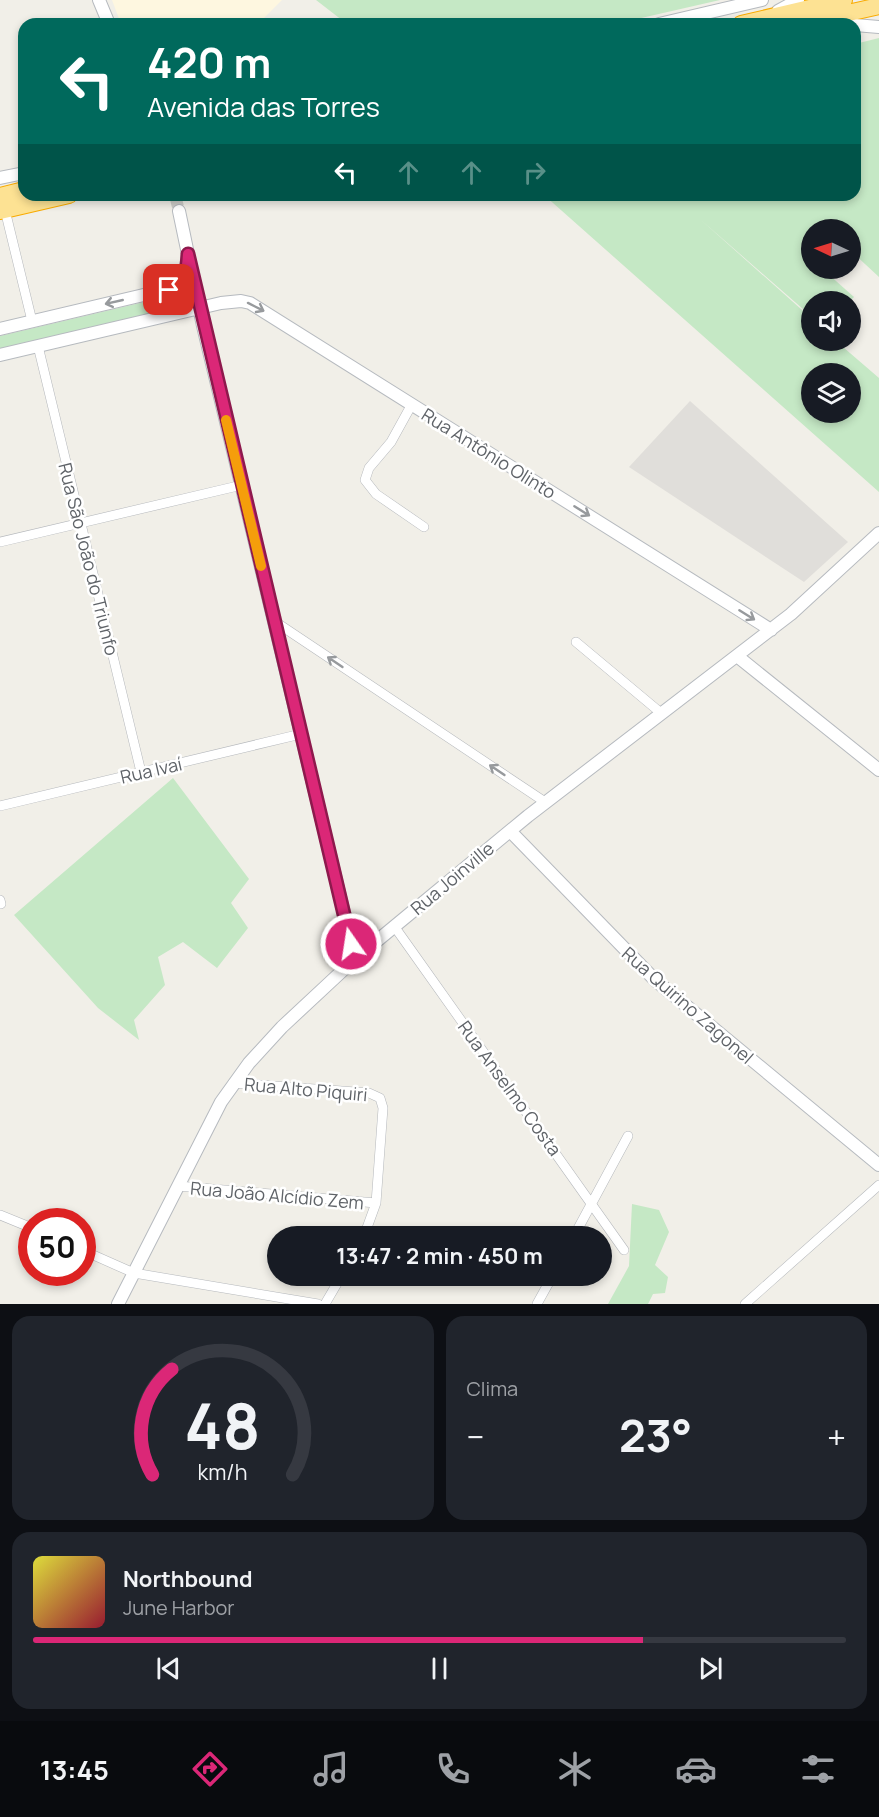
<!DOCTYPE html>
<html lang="pt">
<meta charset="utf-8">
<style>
:root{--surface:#171b24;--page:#20242c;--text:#f1f3f6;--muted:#9ea1a6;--line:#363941;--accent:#db2777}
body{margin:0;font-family:Manrope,sans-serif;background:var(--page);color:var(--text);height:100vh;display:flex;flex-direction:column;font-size:22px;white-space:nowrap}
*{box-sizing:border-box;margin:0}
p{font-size:20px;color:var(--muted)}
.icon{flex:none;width:33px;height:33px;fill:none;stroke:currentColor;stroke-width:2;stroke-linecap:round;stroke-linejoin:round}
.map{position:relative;height:1304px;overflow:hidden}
.details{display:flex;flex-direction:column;gap:12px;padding:12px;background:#0d0f14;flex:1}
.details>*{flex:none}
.banner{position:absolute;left:18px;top:18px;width:843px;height:183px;border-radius:18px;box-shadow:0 3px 9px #0003;background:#00695c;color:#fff;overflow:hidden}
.needle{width:39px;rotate:274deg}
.controls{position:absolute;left:801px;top:219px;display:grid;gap:12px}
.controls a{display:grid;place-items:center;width:60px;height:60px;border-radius:50%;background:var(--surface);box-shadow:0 3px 9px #0003;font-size:30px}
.speed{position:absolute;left:18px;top:1208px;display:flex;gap:12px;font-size:30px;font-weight:700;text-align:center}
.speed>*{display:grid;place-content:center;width:78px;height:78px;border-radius:50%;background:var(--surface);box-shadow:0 3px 9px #0003;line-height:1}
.speed .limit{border:9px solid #d22;background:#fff;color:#111}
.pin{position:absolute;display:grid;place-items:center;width:51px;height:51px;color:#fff;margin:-26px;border-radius:12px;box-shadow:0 3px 9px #0006}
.me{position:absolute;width:66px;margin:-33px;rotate:347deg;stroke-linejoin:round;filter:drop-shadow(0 0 4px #0008)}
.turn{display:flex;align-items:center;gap:21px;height:126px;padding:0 30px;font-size:27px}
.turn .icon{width:78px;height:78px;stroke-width:2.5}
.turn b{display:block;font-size:42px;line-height:51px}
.lanes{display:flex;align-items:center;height:57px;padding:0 30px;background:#0003;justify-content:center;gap:30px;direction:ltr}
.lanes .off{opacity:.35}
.big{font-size:45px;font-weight:700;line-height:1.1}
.details .tile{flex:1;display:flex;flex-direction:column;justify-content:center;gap:9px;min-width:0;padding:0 21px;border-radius:18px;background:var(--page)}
.details .dial{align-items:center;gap:0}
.dial svg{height:156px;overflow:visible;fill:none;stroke:var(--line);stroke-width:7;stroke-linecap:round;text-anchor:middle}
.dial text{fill:var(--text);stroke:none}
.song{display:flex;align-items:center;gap:18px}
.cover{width:72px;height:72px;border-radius:9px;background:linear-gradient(135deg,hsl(60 70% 55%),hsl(350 70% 35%))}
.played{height:6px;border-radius:3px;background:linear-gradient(90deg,var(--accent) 75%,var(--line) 75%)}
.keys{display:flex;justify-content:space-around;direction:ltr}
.heat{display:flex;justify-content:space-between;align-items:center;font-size:33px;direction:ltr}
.details .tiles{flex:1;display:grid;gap:12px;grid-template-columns:1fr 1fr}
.tile:last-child{grid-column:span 2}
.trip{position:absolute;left:267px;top:1226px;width:345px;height:60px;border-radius:30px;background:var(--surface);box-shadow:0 3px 9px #0003;font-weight:700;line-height:60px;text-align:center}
.dock{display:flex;height:96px;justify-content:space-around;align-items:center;background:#090b0e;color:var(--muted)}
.dock .icon{width:42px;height:42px}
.dock .selected{color:var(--accent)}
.dock b{font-size:27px;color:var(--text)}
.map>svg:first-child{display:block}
.commercial{fill:#fef7e0}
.industrial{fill:#e0deda}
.green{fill:#c5e8c5;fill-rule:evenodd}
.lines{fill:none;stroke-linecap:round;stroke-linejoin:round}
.secondary-tunnel{stroke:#ccccc8;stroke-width:12;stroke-dasharray:12 6;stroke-linecap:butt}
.street-casing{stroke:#b5b8bc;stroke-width:10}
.secondary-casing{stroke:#b6babf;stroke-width:14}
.highway-casing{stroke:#f9ab00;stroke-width:18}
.street{stroke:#fff;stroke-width:9}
.secondary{stroke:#fff;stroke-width:12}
.highway{stroke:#fde293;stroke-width:16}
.oneway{stroke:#979a9d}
.route-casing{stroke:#8e194d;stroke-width:15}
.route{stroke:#db2777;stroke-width:10}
.slow{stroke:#f59e0b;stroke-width:10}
.labels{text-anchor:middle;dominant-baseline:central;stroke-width:5;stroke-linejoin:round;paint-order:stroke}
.street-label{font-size:18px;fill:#5f6368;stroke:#fff}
</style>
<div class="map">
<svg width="879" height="1304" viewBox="0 0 879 1304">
<rect width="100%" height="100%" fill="#f1efe8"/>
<path class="commercial" d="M112,0H282L258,24H121Z"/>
<path class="industrial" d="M690,401L848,542L804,582L629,467Z"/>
<path class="green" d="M316,0H720L615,24H347Z
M879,38V277L851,251L850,230H812V268L831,269L827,273L854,297L850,301L812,302L811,316L701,220L811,318L812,340L836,341L879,378V492L544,195H855V44ZM812,374H850V412H812Z
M191,281L190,298L184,306L0,350V336L174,295Z
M173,778L249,879L231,903L248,928L217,968L183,942L158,957L165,985L134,1020L139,1040L98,1008L14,915Z
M632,1204L659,1210L669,1232L655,1265L668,1277L665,1293L653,1294L648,1304H608L629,1266Z"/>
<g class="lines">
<path class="secondary-tunnel" d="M175,195L179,211"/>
<g class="street-casing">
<path id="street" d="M5,210L32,321
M38,346L141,772
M412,404L391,442L369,468L365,480L376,494L424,527
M0,542L242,485
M274,621L545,802
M576,642L661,713
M0,806L301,734
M0,900L1,904
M394,926L624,1250
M233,1083L369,1093L380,1098L383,1108L376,1203L364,1236
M178,1186L376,1203
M0,1215L32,1228
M574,1236L628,1136
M82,1250L134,1273L318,1304
M325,1304L342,1275
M537,1304L553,1275
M745,1304L879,1185"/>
</g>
<g class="secondary-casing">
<path id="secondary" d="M99,0L109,24
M778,11L798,0
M825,22L847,24
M659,24L762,0
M855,25L879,27
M0,178L24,173
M179,211L203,326L355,959
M0,329L169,289L182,281L188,261
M0,355L221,303L241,301L250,303L771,630
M737,656L879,770
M510,831L655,980L879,1165
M118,1304L221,1102L249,1063L282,1027L355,959L528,816L791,614L879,533"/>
</g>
<g class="highway-casing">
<path id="highway" d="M741,24L844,0
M799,24L879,6
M0,196L24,190
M0,211L69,195"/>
</g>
<use href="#street" class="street"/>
<use href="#secondary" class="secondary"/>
<use href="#highway" class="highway"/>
</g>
<defs><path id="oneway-shaft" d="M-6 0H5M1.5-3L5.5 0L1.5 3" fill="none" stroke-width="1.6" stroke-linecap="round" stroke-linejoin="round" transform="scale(1.5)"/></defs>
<g class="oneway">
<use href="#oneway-shaft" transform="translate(114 302) rotate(167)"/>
<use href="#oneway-shaft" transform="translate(256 307) rotate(27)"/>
<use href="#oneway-shaft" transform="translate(582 511) rotate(32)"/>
<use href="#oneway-shaft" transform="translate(747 615) rotate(32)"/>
<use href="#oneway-shaft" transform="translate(335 662) rotate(-146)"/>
<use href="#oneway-shaft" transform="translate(497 770) rotate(-146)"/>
</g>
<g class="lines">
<g class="route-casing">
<path id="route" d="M169,290C186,282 187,271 188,254L351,944"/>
</g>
<use href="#route" class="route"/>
<path class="slow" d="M226,420L261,566"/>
</g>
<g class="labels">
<g class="street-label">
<text transform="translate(489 453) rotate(32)">Rua Antônio Olinto</text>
<text transform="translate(89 559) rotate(76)">Rua São João do Triunfo</text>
<text transform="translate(151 770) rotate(-13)">Rua Ivaí</text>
<text transform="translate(452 878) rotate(-40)">Rua Joinville</text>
<text transform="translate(688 1005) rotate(41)">Rua Quirino Zagonel</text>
<text transform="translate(510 1088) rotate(54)">Rua Anselmo Costa</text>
<text transform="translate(306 1089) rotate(5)">Rua Alto Piquiri</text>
<text transform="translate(277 1195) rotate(5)">Rua João Alcídio Zem</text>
</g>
</g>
</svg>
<div class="controls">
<a><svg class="needle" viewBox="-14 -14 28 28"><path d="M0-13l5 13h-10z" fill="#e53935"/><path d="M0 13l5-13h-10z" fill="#9ea1a6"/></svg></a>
<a><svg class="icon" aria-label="sound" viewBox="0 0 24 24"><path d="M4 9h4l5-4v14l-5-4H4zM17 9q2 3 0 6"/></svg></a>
<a><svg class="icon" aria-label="layers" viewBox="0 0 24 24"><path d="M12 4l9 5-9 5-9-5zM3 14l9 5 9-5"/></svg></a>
</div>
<div class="speed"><div class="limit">50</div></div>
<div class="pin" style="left:169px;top:290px;background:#d93025"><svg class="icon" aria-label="arrive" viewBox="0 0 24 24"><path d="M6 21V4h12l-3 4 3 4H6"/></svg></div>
<svg class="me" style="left:351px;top:944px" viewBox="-20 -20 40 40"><circle r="17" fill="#db2777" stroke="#fff" stroke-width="3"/><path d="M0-11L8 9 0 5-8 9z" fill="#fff"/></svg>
<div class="trip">13:47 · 2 min · 450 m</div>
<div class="banner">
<div class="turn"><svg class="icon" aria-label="left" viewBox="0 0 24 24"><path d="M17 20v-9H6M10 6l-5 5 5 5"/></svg><div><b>420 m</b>Avenida das Torres</div></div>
<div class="lanes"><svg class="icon" aria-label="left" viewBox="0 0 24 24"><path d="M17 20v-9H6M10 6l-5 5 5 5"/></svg><svg class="icon off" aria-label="ahead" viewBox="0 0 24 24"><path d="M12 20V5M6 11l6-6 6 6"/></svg><svg class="icon off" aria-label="ahead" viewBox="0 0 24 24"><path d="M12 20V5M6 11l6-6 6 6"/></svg><svg class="icon off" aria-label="right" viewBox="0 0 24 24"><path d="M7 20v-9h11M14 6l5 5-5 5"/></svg></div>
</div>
</div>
<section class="details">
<div class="tiles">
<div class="tile dial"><svg viewBox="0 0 100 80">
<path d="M14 69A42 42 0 1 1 86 69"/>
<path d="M14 69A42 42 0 0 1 24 15" stroke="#db2777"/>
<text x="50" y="56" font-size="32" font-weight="700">48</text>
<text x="50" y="72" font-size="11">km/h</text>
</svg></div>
<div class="tile"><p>Clima</p>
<div class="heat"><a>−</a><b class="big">23°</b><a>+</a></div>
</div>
<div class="tile">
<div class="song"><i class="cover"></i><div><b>Northbound</b><p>June Harbor</p></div></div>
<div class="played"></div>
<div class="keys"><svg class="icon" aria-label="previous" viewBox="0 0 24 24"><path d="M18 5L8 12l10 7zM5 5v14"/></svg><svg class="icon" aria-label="pause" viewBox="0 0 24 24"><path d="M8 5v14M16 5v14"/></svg><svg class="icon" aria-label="next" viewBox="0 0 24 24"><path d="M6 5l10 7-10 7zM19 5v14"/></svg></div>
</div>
</div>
</section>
<nav class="dock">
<b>13:45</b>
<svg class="icon selected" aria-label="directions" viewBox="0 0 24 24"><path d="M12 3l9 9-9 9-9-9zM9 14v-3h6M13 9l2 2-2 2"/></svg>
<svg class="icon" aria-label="music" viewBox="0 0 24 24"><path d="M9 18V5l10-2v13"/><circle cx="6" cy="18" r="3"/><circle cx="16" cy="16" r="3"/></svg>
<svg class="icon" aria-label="phone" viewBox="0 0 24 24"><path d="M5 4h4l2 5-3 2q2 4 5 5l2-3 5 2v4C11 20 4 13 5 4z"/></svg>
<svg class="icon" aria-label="climate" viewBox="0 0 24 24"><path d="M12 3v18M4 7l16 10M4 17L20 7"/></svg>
<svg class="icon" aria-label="car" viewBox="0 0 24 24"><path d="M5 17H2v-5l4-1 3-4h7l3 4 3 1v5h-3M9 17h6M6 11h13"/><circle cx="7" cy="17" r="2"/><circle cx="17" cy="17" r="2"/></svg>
<svg class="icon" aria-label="filters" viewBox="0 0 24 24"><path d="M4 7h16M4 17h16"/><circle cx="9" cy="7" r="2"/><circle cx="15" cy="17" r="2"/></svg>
</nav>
